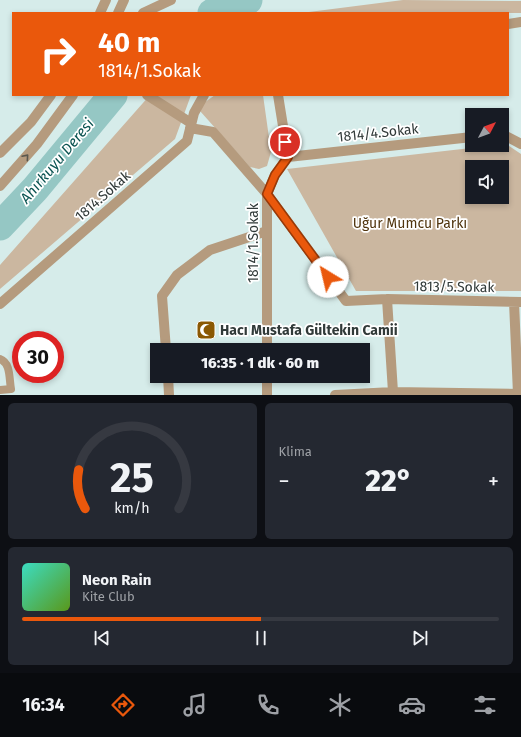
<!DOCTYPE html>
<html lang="tr">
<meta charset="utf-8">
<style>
:root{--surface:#171b24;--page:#242831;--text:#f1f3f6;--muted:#9ea1a6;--line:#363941;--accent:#ea580c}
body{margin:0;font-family:"Fira Sans",sans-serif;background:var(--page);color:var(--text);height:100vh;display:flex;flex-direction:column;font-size:15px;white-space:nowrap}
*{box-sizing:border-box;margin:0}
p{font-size:13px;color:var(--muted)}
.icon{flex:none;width:22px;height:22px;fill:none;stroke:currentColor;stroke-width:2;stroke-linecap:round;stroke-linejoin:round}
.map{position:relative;height:395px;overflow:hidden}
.sheet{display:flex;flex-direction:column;gap:8px;padding:8px;background:#0d0f14;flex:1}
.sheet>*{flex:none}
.banner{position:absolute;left:12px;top:12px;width:497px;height:84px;border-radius:0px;box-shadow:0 2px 6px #0003;background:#ea580c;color:#fff;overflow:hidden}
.needle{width:26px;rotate:49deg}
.tools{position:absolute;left:465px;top:108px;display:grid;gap:8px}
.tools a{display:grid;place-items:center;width:44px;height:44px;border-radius:0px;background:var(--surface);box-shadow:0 2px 6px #0003;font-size:20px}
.speed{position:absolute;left:12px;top:331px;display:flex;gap:8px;font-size:20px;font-weight:700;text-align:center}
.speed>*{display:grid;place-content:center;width:52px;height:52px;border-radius:50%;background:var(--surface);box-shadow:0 2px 6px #0003;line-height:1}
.speed .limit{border:6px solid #d22;background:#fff;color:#111}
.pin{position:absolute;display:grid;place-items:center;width:34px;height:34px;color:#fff;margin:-17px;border:2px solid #fff;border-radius:50%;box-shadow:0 1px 4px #0007}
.me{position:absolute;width:44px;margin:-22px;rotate:324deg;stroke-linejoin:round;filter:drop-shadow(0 0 3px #0008)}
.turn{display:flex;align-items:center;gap:14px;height:84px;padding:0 20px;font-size:18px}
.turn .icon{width:52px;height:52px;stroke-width:2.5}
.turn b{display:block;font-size:28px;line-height:34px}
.big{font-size:30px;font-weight:800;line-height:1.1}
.sheet .card{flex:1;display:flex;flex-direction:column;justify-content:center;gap:6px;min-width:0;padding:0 14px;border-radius:6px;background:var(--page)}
.sheet .dial{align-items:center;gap:0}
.dial svg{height:104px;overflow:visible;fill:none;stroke:var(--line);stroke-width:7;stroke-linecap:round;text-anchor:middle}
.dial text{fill:var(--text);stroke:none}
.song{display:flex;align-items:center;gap:12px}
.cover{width:48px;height:48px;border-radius:6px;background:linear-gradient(135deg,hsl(170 70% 55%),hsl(90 70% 35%))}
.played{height:4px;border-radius:2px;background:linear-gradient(90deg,var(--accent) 50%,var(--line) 50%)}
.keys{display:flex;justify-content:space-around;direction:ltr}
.heat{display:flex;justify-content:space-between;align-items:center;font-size:22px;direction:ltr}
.sheet .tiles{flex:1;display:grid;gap:8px;grid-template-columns:1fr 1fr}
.card:last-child{grid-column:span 2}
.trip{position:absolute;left:150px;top:343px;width:220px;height:40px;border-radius:0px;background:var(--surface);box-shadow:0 2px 6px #0003;font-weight:800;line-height:40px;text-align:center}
.tab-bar{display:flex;height:64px;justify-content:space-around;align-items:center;background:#090b0e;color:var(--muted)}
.tab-bar .icon{width:28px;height:28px}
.tab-bar .active{color:var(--accent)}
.tab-bar b{font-size:18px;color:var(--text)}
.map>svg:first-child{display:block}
.green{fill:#cbb7a0;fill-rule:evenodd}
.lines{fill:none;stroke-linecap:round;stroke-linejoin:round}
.river{stroke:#95c7c4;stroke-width:29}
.service{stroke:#b59b7e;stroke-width:8}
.pedestrian{stroke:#b59b7e;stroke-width:10}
.minor{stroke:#b59b7e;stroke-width:10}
.oneway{stroke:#59574e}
.route-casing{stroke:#983908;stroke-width:10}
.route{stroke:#ea580c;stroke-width:7}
.labels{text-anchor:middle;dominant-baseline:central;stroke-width:3.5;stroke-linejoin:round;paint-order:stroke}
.street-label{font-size:14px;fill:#313a39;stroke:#fff}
.park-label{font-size:14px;fill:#50340d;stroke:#fff}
.poi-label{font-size:14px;font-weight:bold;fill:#313a39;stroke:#fff;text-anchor:start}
.water-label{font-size:15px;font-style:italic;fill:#0a5351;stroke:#fff}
</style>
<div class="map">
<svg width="521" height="395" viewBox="0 0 521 395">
<rect width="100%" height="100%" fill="#d6ecea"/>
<path class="green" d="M403,0L521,1V13H301Z
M150,95H191L175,139L0,289V265Z
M215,95H263L271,152L267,166L259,169L250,167L200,111L201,105Z
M506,144L521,154V291H356L287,169ZM472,167H502V197H472Z"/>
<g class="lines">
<path class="river" d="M212,13L248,0
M0,226L35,189L113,95"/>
<path class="service" d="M0,359C11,363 9,379 11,389L0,390"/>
<path class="pedestrian" d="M147,95L191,123"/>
<path class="minor" d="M100,13L106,0
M118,13L124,0
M143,13L171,0
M508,24L521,22
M190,128L213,132L267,194L346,301L387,299L521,302
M502,134L521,144
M0,153L31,122L51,95
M288,157L472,137
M0,186L37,144L73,95
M387,299L393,392
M514,302L518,394
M0,304L187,141L194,113L204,95
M166,350L162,296L177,275L210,250L267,231
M267,350V194L275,175L288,157L278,95
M168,376L169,395
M267,395V376
M335,395L393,392L521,394"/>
</g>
<defs><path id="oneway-chevron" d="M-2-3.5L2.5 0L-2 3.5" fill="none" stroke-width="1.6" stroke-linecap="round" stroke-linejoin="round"/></defs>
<use class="oneway" href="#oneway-chevron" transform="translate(26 157) rotate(-49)"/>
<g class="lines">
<g class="route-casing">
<path id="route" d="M285,142L288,157L275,175L267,194L328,277"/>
</g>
<use href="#route" class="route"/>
</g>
<defs>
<g id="mosque-square" transform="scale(1)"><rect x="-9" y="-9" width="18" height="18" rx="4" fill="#8b5803" stroke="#fff"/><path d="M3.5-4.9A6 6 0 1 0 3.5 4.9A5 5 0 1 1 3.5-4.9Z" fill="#fff"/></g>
</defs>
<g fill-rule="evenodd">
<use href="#mosque-square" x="206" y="330"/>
</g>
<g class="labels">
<g class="street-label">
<text transform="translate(378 133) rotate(-6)">1814/4.Sokak</text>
<text transform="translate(103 196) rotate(-41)">1814.Sokak</text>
<text transform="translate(253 243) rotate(-90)">1814/1.Sokak</text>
<text transform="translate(454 287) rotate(1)">1813/5.Sokak</text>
</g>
<g class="park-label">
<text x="410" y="223">Uğur Mumcu Parkı</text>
</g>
<g class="poi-label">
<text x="220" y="330">Hacı Mustafa Gültekin Camii</text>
</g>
<g class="water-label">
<text transform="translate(57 161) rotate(-50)">Ahırkuyu Deresi</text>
</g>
</g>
</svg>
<div class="tools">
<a><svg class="needle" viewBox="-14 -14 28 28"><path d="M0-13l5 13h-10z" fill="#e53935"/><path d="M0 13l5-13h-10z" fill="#9ea1a6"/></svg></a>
<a><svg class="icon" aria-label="sound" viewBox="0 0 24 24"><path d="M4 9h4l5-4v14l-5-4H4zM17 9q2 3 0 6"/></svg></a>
</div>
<div class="speed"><div class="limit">30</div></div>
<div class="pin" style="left:285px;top:142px;background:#d93025"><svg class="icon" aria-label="arrive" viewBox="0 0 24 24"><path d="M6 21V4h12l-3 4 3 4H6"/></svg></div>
<svg class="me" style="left:328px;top:277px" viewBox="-20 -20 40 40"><circle r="19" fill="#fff"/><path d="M0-13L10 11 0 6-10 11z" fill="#ea580c"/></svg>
<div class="trip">16:35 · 1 dk · 60 m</div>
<div class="banner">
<div class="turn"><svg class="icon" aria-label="right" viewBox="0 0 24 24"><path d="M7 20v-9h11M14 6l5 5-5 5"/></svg><div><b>40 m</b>1814/1.Sokak</div></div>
</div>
</div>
<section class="sheet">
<div class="tiles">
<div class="card dial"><svg viewBox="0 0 100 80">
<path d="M14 69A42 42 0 1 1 86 69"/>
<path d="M14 69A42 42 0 0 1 9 39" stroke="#ea580c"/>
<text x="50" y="56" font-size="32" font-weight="700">25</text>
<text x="50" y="72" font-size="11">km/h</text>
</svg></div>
<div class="card"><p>Klima</p>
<div class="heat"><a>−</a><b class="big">22°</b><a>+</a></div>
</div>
<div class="card">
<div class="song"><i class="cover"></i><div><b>Neon Rain</b><p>Kite Club</p></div></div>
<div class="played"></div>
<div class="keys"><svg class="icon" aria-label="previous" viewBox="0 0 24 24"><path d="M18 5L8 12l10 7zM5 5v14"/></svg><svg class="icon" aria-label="pause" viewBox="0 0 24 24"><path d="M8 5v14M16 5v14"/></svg><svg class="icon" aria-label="next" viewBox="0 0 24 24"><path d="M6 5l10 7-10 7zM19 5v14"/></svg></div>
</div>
</div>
</section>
<nav class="tab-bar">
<b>16:34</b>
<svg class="icon active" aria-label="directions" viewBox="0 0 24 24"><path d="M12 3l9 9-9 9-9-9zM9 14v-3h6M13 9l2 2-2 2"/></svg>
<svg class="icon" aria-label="music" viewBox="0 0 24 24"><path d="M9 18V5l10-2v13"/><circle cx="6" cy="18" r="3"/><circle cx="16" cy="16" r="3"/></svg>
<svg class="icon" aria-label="phone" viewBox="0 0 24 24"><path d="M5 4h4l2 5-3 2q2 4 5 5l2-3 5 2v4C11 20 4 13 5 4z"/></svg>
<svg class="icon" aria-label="climate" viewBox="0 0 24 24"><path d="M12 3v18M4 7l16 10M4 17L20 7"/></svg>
<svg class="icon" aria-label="car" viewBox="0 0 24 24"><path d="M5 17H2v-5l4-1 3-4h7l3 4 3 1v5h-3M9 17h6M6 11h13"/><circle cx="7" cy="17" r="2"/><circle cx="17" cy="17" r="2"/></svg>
<svg class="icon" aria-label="filters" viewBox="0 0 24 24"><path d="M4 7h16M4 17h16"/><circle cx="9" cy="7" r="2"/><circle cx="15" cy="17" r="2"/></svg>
</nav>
